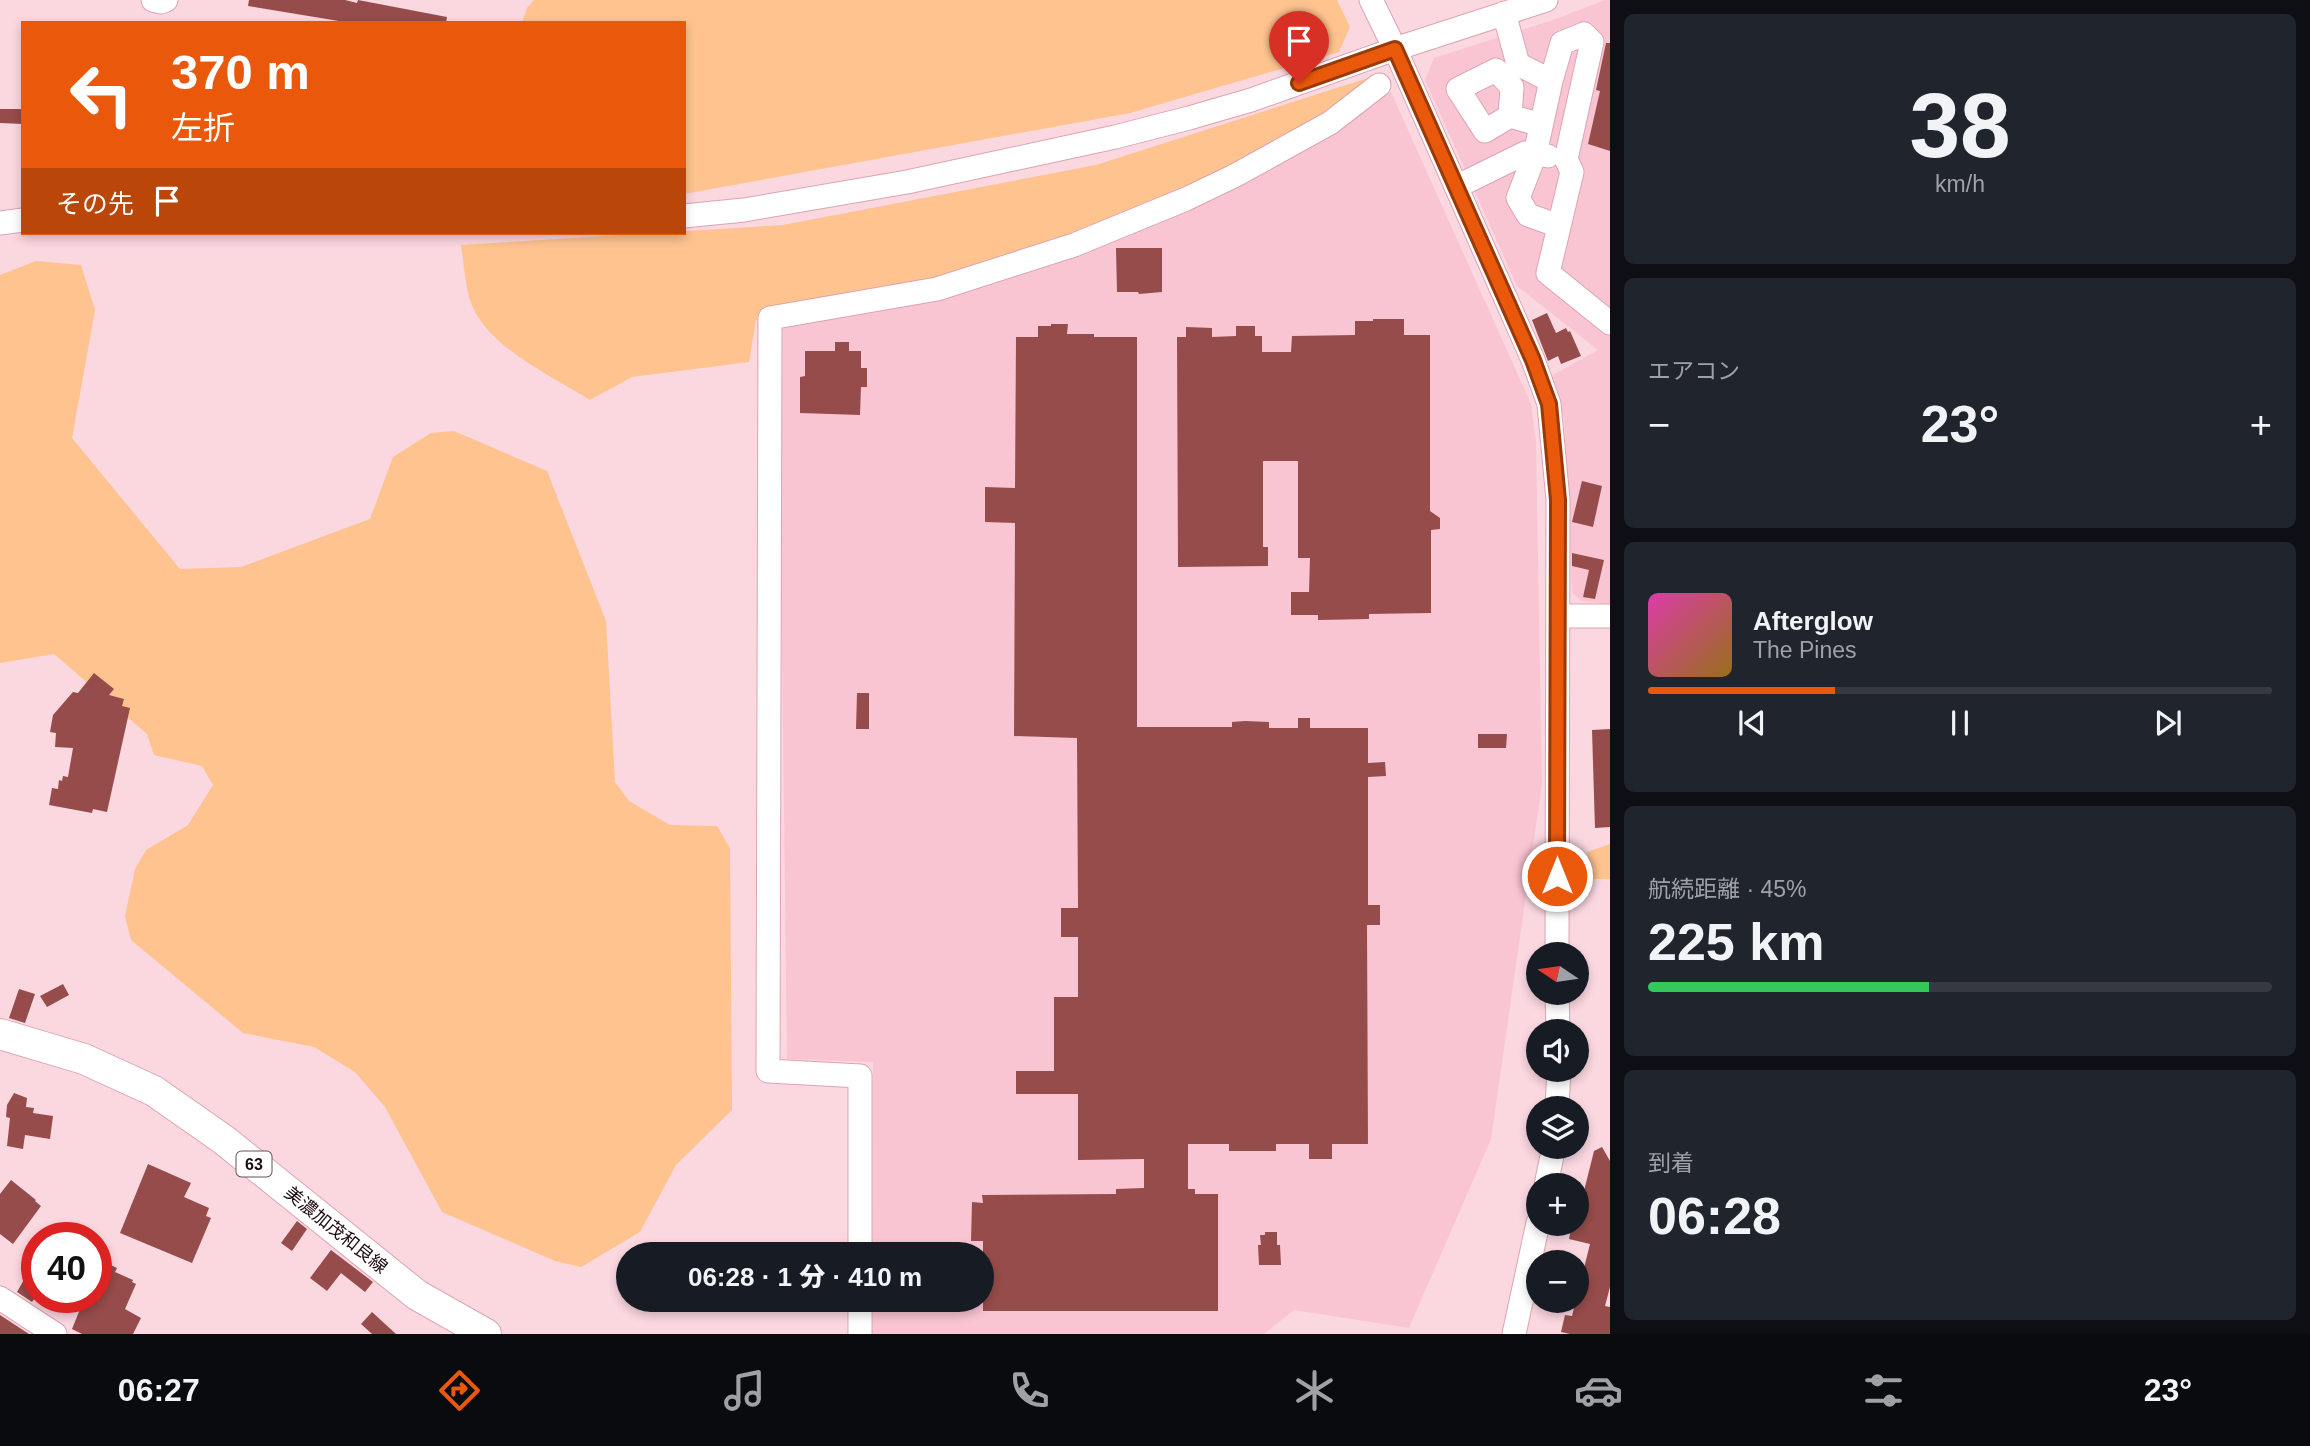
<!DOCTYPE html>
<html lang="ja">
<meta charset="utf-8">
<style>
:root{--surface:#171b24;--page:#20242c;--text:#f1f3f6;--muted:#9ea1a6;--line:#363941;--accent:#ea580c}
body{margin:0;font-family:Helvetica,"Noto Sans JP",sans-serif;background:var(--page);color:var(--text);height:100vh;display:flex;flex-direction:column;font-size:26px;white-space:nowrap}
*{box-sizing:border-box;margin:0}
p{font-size:23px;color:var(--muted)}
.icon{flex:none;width:38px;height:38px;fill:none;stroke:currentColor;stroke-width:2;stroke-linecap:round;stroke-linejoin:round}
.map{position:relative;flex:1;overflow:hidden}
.drawer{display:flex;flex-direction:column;gap:14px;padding:14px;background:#0d0f14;width:700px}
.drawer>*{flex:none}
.hud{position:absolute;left:21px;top:21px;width:665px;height:214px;border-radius:0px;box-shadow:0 4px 10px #0003;background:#ea580c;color:#fff;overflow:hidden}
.needle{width:46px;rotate:283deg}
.fabs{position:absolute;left:1526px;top:942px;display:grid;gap:14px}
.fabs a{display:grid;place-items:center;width:63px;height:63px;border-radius:50%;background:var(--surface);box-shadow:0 4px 10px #0003;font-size:35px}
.speed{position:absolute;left:21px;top:1222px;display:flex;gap:14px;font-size:35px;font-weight:700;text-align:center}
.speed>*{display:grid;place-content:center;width:91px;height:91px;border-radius:50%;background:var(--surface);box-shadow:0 4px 10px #0003;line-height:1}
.speed .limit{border:10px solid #d22;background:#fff;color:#111}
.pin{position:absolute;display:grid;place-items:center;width:60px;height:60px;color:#fff;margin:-72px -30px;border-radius:50% 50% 50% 0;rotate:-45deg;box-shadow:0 0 7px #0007}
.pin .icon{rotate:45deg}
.me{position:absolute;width:77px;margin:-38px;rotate:0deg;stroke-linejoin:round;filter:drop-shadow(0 0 5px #0008)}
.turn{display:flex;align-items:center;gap:24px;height:147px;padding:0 35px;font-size:32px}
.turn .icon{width:91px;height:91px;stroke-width:2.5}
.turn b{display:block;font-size:49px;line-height:60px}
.then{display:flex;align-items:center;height:66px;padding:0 35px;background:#0003;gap:14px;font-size:26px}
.big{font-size:52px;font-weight:800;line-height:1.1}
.drawer .card{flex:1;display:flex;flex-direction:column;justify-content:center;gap:10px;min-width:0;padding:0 24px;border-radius:10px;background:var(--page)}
.drawer .dial{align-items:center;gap:0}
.dial b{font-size:91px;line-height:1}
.song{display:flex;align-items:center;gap:21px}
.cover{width:84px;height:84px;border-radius:10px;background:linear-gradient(135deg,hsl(320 70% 55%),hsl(40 70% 35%))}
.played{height:7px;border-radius:4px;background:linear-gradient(90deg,var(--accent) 30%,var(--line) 30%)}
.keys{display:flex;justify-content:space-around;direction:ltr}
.heat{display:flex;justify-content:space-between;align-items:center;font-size:38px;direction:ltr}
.charge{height:10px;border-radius:5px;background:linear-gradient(90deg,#34c759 45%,var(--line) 0)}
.trip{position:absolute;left:616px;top:1242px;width:378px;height:70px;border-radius:35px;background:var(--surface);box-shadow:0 4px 10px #0003;font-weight:800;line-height:70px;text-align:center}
.tabs{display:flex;height:112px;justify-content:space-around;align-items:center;background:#090b0e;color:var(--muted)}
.tabs .icon{width:49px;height:49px}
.tabs .selected{color:var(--accent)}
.tabs b{font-size:32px;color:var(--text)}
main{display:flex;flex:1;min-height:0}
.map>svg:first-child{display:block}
.built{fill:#fac5d2}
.green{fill:#fec38f}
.building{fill:#964c4b}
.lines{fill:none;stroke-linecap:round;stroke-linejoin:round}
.minor-casing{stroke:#dca4b2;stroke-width:25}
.major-casing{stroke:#dca4b2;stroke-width:32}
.minor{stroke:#fff;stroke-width:23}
.major{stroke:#fff;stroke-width:30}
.route-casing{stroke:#983908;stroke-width:18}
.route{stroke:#ea580c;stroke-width:12}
.labels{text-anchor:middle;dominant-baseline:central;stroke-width:5;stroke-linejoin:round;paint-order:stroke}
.shield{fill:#fff;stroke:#615458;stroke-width:2}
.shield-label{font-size:16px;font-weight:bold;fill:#1d0a10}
.street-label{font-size:18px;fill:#1d0a10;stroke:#fff}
</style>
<main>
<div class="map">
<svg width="1610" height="1334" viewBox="0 0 1610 1334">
<rect width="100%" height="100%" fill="#fbd7e0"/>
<path class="built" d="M1605,0H1610V604L1581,601L1572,592L1564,419L1551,376L1598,350L1517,286L1425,80L1434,58L1553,20Z
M1383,89L1391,92L1531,404L1536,442L1542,784L1491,1139L1409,1328L1294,1310L1264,1334H872V1300H982V1255H872L873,1062L787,1059L778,311L934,280L1169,200Z"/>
<path class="green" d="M534,0H1337L1350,27L1339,52L1130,113L684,194V23H522L527,8Z
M1368,78L1383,89L1169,200L934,280L778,311L756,320L749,362L632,377L590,400C552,376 487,347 471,303C465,286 464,263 461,245L783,225L1096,165Z
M36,261L81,265L95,310L72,438L180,569L241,567L370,519L393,457L431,433L454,431L547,471L606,621L615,782L629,801L670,825L717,826L730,848L732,1110L676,1165L640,1232L581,1267L555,1261L442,1212L385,1107L355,1072L314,1047L243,1033L131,940L125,916L135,869L146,850L188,825L213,785L202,766L154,755L147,734L54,654L0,663V275Z
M1610,844V879H1592L1587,852Z"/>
<path class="building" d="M249,0H345L357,3L358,0L447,17L446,23H351L248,6Z
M1606,43H1610V151L1588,144L1600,91L1596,90Z
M0,109H23V124L0,123Z
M1116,248H1162V292L1139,294L1138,292H1117Z
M1547,313L1556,333L1566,328L1568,332L1570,331L1581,356L1561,364L1558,356L1548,361L1532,320Z
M1373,319H1404V335H1430V511L1440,518V529L1431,530V613L1369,614V619L1318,620V615H1291V592H1309L1310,558H1298V461H1263V547H1268V566L1178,567L1177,337H1186V327L1212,328V337L1236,336V326H1255V336H1262V352H1291L1292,336L1355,335V321H1373Z
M1051,324H1068L1067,334H1094V337H1137V727H1232V722L1245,721L1269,722V728H1298V718H1310V728H1368V763L1385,762L1386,776L1368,777V905H1380V925H1367L1368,1144H1332V1159H1309V1144H1276V1151H1229V1144H1188V1189H1195V1194H1218V1311H983V1241H971L972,1202L983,1203L982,1195L1116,1194V1189L1144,1188V1159L1078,1160V1094H1016V1071H1054V997H1078V937H1061V908H1078L1077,738L1014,736L1015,523L985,522V487L1015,488L1016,337H1038V326H1051Z
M835,342H849V351H861V368H867V387H861L860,415L800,413V377L805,376V351H835Z
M1582,481L1602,486L1593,527L1572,522Z
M1572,553L1604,560L1595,599L1583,597L1589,570L1572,566Z
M94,673L114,689L109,695L124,699L122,706L130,708L107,812L93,809L92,813L49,805L52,788L58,789L59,780L62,781L63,776L68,777L73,748L55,747L56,733L50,732L53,715L73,692L78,693Z
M857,693H869V729H856Z
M1610,729V827L1595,828L1592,730Z
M1478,734H1507L1506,748H1478Z
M63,984L69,995L47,1007L40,996Z
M19,989L35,994L25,1023L9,1018Z
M14,1093L27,1098L26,1107L34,1108L33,1113L53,1116L50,1139L25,1135L23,1149L7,1146L10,1118L6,1117L7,1105Z
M1602,1147L1610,1161V1287L1605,1306L1610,1307V1334H1570L1561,1332L1565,1315L1572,1316L1590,1244L1569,1239L1572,1223H1577V1206L1580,1207L1594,1151Z
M148,1164L191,1183L184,1197L209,1208L206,1216L211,1218L192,1263L120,1233Z
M11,1180L36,1200L35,1201L41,1206L13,1244L0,1234V1194Z
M297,1221L307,1229L292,1251L281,1243Z
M1265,1232H1277V1245H1280L1281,1265H1259L1258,1245H1261L1260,1235H1265Z
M331,1250L373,1282L365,1292L341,1273L327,1291L310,1278Z
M37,1257V1295L32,1302L17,1292Z
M102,1261L117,1268L115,1272L133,1280L132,1282L136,1284L125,1309L141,1318L133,1334H82L72,1329L85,1297H96V1273Z
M372,1312L396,1334H372L361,1324Z
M0,1315L29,1334H0Z"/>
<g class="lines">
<g class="minor-casing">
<path id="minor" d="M153,0L161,2L166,0
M1371,0L1395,49L1533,360L1549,404L1558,500L1557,954
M1504,13L1518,64L1551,81L1562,43L1584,34L1592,42L1566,159L1572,172L1548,273L1610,323
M1510,116L1512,87L1496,70L1458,89L1485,131L1510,116L1541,125
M1548,156L1535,154L1518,198L1528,215L1559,226
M1456,187L1525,153L1535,154L1551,81
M684,216L744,210L907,182L1115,137L1189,118L1251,100L1395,49L1546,0
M0,223L23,220
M1558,616H1610
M1557,992L1558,1031
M1557,1108L1559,1069
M1546,1185L1554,1146
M860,1255V1076L768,1071L770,318L937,289L1074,245L1186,199L1234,176L1330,123L1379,85
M0,1298L55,1334
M860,1334V1300
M1514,1334L1538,1223"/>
</g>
<g class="major-casing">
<path id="major" d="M0,1034L84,1059L154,1091L224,1140L417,1295L486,1334"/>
</g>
<use href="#minor" class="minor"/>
<use href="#major" class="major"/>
</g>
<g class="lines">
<g class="route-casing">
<path id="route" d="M1299,83L1395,49L1533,360L1549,404L1558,500L1557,876"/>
</g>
<use href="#route" class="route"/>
</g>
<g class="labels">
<rect class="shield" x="236.5" y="1151.5" width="35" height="25" rx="5"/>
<g class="shield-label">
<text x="254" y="1164">63</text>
</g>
<g class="street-label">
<text transform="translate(336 1230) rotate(39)">美濃加茂和良線</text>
</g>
</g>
</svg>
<div class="fabs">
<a><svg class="needle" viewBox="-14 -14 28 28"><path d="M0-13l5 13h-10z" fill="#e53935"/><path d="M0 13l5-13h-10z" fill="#9ea1a6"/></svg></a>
<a><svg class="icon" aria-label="sound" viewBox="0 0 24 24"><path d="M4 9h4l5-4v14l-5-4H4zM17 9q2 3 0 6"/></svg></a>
<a><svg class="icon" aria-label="layers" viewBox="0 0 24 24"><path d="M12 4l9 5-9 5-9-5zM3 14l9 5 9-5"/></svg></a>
<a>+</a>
<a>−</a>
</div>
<div class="speed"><div class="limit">40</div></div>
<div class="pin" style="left:1299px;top:83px;background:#d93025"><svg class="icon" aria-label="arrive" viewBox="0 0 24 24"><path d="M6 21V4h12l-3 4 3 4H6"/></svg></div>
<svg class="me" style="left:1557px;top:876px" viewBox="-20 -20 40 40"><circle r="17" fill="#ea580c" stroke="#fff" stroke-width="3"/><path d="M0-11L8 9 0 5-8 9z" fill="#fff"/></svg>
<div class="trip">06:28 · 1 分 · 410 m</div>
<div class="hud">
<div class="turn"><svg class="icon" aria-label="left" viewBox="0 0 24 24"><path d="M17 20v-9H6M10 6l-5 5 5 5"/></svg><div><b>370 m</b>左折</div></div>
<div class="then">その先<svg class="icon" aria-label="arrive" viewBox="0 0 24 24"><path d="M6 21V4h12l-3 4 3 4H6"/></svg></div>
</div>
</div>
<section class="drawer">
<div class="card dial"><b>38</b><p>km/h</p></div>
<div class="card"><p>エアコン</p>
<div class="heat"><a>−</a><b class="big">23°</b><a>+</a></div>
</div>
<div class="card">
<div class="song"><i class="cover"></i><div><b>Afterglow</b><p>The Pines</p></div></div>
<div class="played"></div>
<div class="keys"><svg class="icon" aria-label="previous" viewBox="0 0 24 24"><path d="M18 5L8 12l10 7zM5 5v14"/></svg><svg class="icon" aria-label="pause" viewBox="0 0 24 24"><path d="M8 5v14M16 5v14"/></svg><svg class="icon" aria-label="next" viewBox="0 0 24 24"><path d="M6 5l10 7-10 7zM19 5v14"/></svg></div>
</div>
<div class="card"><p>航続距離 · 45%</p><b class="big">225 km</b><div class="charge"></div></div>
<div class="card"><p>到着</p><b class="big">06:28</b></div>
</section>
</main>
<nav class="tabs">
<b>06:27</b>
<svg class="icon selected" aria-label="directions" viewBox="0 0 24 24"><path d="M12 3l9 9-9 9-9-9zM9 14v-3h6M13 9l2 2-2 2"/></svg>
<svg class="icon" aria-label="music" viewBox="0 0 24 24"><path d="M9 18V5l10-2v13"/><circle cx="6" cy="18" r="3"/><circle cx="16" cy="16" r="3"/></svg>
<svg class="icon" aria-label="phone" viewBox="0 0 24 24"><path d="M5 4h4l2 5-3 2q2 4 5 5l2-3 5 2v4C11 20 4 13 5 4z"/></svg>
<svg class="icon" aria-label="climate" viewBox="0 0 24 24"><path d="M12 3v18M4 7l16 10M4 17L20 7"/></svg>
<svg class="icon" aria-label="car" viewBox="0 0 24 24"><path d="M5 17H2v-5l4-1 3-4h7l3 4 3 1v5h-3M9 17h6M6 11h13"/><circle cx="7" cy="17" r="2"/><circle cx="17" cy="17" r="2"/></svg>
<svg class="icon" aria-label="filters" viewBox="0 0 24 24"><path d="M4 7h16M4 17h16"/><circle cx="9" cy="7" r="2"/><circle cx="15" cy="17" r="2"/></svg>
<b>23°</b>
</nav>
